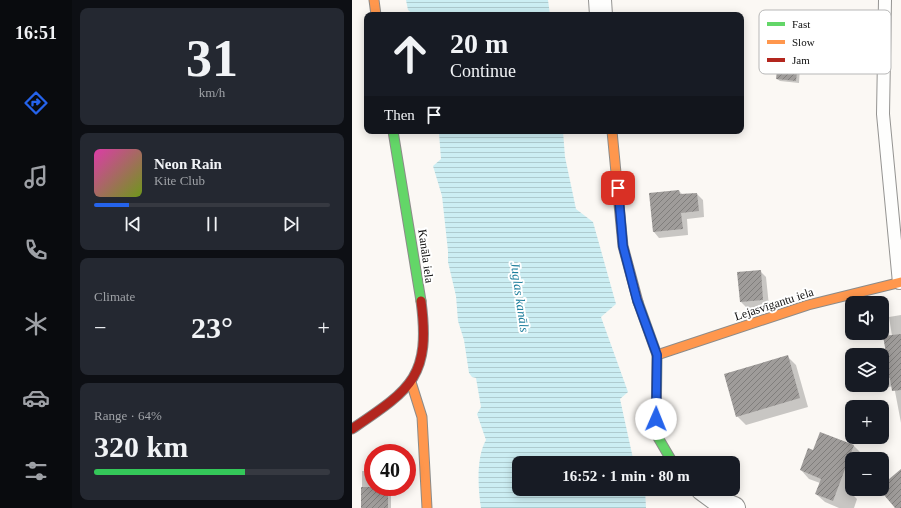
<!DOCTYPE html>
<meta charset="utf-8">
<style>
:root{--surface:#171b24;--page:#242831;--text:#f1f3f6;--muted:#9ea1a6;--line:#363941;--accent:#2563eb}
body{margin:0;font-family:"Times New Roman",serif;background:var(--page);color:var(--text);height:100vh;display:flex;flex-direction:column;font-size:15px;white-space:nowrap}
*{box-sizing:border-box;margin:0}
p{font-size:13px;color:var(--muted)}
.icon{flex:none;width:22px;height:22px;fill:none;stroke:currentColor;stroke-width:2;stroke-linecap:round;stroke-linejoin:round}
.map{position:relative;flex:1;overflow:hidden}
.side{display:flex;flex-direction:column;gap:8px;padding:8px;background:#0d0f14;width:280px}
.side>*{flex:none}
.top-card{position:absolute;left:12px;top:12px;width:380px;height:122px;border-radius:8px;box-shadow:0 2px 10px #0003;background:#171b24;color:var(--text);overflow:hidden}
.fabs{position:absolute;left:493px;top:296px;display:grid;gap:8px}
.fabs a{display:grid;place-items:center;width:44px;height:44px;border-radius:8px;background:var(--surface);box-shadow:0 2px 10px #0003;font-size:20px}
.speed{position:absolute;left:12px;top:444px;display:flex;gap:8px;font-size:20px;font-weight:700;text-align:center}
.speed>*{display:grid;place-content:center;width:52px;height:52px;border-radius:50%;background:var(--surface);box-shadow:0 2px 10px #0003;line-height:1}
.speed .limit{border:6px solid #d22;background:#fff;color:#111}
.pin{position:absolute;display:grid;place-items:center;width:34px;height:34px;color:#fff;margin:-17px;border-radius:8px;box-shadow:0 2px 6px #0006}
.me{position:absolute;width:44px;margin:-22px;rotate:1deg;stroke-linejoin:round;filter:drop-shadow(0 0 3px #0008)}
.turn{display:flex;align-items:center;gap:14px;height:84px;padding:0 20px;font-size:18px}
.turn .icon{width:52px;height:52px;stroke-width:2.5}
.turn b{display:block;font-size:28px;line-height:34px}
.then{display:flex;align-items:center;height:38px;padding:0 20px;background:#0003;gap:8px;font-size:15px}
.big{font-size:30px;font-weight:700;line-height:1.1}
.side .widget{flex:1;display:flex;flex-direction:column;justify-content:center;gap:6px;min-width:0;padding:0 14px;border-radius:8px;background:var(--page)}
.side .dial{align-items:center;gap:0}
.dial b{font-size:52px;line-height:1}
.song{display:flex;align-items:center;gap:12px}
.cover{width:48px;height:48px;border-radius:6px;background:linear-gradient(135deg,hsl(320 70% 55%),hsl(80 70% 35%))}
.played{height:4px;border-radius:2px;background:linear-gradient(90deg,var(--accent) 15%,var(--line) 15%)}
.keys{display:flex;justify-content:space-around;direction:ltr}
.heat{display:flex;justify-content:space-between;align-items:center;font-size:22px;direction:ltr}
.charge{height:6px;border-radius:3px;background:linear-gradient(90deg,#34c759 64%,var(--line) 0)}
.trip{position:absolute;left:160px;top:456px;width:228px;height:40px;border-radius:8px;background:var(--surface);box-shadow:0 2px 10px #0003;font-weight:700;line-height:40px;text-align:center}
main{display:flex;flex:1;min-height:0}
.menu{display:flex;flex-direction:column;width:72px;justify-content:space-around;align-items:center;background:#090b0e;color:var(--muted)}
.menu .icon{width:28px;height:28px}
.menu .selected{color:var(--accent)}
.menu b{font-size:18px;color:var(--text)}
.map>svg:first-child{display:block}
.water{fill:url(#water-rules)}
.shadow{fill:#0003}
.building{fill:url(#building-hatch)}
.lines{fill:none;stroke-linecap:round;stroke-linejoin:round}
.lane-casing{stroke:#959492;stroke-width:14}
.street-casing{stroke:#959492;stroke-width:24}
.fast-casing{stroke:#8c8b89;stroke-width:11}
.slow-casing{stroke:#8c8b89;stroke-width:11}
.jam-casing{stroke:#8c8b89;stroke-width:11}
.lane{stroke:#fefefd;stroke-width:12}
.street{stroke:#fefefd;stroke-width:22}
.fast{stroke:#63d668;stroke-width:9}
.slow{stroke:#ff974d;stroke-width:9}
.jam{stroke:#b3261e;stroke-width:9}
.route-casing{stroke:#184099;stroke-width:10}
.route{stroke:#2563eb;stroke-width:7}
.labels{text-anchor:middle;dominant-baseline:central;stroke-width:4;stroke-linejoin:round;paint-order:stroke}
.street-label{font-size:12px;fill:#0f0f0f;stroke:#fff}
.water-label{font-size:13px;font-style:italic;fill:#1d7e9c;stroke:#fff}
.key{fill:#fff;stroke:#b7b7b7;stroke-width:1}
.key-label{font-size:11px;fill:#0f0f0f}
</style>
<main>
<nav class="menu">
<b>16:51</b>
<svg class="icon selected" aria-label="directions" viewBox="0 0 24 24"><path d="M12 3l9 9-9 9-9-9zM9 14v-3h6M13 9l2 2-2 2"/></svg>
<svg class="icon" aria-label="music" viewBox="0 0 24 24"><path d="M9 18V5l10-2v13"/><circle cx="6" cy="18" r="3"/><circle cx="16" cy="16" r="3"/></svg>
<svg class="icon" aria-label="phone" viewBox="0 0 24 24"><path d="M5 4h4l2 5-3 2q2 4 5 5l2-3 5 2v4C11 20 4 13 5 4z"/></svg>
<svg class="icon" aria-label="climate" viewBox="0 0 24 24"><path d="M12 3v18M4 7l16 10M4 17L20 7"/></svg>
<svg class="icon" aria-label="car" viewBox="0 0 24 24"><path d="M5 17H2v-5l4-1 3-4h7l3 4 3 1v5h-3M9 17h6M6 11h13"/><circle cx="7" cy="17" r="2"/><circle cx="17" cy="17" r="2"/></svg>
<svg class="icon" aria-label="filters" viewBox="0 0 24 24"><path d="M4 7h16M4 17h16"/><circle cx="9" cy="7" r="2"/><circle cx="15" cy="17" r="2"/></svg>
</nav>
<section class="side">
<div class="widget dial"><b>31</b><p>km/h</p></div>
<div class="widget">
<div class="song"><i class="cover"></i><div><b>Neon Rain</b><p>Kite Club</p></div></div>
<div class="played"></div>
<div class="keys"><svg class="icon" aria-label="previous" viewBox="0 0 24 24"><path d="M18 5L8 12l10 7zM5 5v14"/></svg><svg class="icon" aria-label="pause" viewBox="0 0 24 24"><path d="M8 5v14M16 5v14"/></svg><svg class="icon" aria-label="next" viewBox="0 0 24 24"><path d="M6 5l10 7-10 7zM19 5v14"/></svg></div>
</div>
<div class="widget"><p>Climate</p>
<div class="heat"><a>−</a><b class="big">23°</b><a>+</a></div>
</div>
<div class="widget"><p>Range · 64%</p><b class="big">320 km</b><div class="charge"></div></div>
</section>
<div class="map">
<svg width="549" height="508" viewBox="0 0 549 508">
<defs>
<pattern id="water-rules" width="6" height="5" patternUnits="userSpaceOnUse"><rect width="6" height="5" fill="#cceef3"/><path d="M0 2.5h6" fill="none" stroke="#aecbcf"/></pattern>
<pattern id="building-hatch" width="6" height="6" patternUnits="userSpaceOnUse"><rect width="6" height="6" fill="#9f9c9a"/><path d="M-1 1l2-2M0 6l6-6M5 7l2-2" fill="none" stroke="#807e7c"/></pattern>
</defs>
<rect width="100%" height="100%" fill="#fbf8f4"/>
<path class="water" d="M54,0H196L198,15H62L56,10Z
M83,131H211L213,157L224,209L241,222L264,304L249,317L276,392L268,399L282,463H167V489H293L294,508H129C126,489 124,457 134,440L125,414L129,407L124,378L120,377L117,373L112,340L106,321L104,296L96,262V251L90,196L81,166L89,159L87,133Z"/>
<path class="shadow" d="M445,64L448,67L447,83L428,81L425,79Z
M327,191L331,195L345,194L351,200L352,217L335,219L336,235L307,238L302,232Z
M408,271L414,277L417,306L395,308L389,302Z
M549,315V423L542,386L523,389L519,385H530V355H525L535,353L540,336L537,317Z
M435,356L444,365L456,407L394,425L385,416Z
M469,433L502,446L510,454L509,459H500V482L497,491L505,499L502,508H487L473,502L464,494L468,483L457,479L449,470L462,452Z
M10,471H21V487H39V508H10Z"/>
<path class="building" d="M426,61L446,63L444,81L424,79Z
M327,190L328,194L345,193L347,211L329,213L331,229L301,232L297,193Z
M409,270L411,300L388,302L385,272Z
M549,334V390L540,391L538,378L530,379V353H534L531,336Z
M436,355L448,398L384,417L372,374Z
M468,432L502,445L481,501L463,494L469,479L448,470L456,448L461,450Z
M549,469V508H543L527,489H530V485Z
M9,487H36V508H9Z"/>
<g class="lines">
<g class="lane-casing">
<path id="lane" d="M533,0L531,114L547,283"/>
</g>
<g class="street-casing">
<path id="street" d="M248,0L249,15
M350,489L369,503L382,508"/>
</g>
<g class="fast-casing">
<path id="fast" d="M41,131L69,301
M286,302L305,355L304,434L321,463"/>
</g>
<g class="slow-casing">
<path id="slow" d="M22,0L24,15
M260,131L271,246L286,302
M305,355L456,305L549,282
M59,382L70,417L75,508"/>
</g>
<g class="jam-casing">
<path id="jam" d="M0,429C59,389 79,377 69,301"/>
</g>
<use href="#lane" class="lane"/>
<use href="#street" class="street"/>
<use href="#fast" class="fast"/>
<use href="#slow" class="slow"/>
<use href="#jam" class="jam"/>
</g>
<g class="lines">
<g class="route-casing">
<path id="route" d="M266,188L271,246L285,300L305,355L304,419"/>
</g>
<use href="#route" class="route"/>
</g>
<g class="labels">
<g class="street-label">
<text transform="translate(74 256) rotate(82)">Kanāla iela</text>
<text transform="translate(422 304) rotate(-18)">Lejasvīgantu iela</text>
</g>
<g class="water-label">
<text transform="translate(168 297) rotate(82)">Juglas kanāls</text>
</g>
</g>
<rect x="407" y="10" width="132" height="64" rx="6" class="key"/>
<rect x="415" y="22" width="18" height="4" fill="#63d668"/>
<rect x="415" y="40" width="18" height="4" fill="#ff974d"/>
<rect x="415" y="58" width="18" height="4" fill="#b3261e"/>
<g class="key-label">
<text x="440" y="28">Fast</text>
<text x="440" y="46">Slow</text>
<text x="440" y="64">Jam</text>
</g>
</svg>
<div class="fabs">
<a><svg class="icon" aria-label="sound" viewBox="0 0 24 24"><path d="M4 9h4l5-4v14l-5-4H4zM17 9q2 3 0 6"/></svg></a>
<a><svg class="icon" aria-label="layers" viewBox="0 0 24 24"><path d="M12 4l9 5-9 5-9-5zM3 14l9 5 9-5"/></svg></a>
<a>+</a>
<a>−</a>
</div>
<div class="speed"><div class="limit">40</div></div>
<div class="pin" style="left:266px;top:188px;background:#d93025"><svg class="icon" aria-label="arrive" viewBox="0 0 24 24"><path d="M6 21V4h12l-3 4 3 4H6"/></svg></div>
<svg class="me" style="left:304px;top:419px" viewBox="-20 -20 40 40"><circle r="19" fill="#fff"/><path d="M0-13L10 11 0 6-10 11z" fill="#2563eb"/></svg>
<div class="trip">16:52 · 1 min · 80 m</div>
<div class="top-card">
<div class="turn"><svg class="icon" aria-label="ahead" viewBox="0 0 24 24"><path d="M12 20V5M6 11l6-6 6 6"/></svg><div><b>20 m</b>Continue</div></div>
<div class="then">Then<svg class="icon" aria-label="arrive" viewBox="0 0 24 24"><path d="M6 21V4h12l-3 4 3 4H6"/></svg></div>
</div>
</div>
</main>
